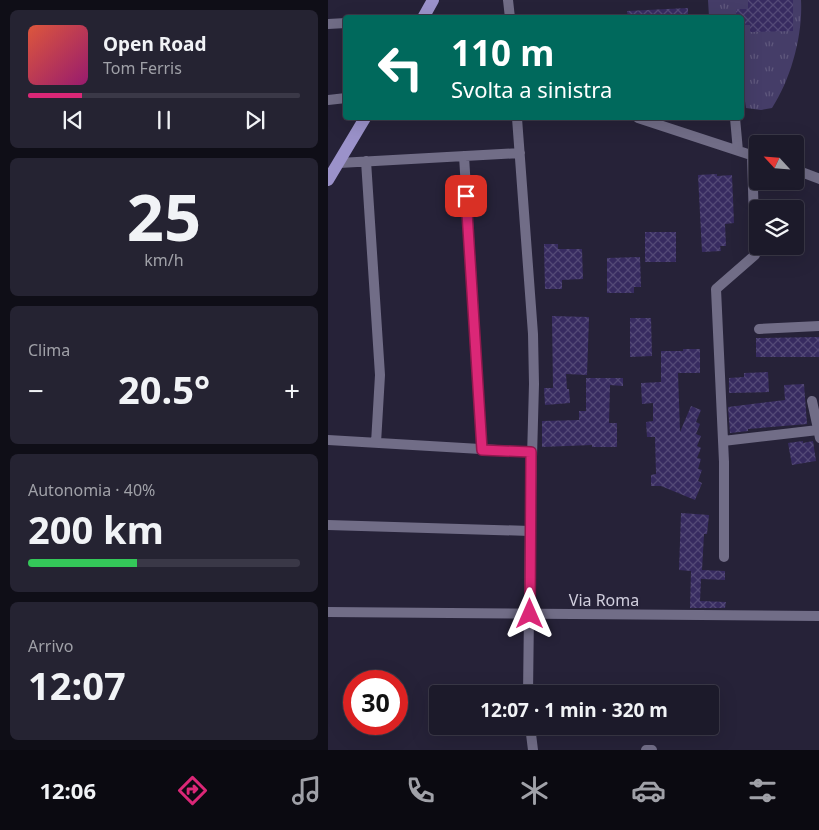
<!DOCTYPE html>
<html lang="it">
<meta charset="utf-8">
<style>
:root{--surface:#1c1a2a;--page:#252332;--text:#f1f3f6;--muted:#a0a1a8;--line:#3a3847;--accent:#db2777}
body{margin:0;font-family:"Noto Sans",sans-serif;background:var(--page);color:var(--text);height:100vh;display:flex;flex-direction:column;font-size:19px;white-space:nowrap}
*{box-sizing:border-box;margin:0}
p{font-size:16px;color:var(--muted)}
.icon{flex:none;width:28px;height:28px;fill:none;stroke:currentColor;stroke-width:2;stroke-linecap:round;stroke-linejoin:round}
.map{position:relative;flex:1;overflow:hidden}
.side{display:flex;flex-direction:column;gap:10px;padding:10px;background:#0f0e17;width:328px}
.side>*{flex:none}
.guide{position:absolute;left:15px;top:15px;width:401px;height:105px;border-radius:5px;box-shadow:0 5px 20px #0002,0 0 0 1px var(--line);background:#00695c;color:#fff;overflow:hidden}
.needle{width:32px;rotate:296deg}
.controls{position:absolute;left:421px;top:135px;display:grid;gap:10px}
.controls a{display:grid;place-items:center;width:55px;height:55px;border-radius:5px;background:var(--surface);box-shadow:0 5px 20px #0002,0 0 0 1px var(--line);font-size:25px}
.speed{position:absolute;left:15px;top:670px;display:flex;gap:10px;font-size:25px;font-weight:700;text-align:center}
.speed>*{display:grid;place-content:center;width:65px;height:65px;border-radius:50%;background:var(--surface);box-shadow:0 5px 20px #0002,0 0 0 1px var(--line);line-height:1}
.speed .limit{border:8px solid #d22;background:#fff;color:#111}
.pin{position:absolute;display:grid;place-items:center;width:42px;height:42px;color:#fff;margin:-21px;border-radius:10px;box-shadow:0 2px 8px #0006}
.me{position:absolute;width:55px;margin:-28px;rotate:0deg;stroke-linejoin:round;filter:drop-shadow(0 0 4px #0008)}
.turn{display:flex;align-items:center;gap:18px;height:105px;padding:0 25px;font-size:22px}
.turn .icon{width:65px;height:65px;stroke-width:2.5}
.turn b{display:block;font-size:35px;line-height:42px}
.big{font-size:38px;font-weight:700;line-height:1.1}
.side .tile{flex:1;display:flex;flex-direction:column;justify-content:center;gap:8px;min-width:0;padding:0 18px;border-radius:8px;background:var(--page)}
.side .dial{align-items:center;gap:0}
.dial b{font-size:65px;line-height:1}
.song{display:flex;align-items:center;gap:15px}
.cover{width:60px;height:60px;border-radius:8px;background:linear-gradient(135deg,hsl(10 70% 55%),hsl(320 70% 35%))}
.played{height:5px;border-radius:2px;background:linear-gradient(90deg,var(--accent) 20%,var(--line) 20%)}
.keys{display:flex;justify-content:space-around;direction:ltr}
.heat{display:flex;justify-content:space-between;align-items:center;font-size:28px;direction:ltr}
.charge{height:8px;border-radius:4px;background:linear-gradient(90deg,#34c759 40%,var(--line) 0)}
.trip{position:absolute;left:101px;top:685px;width:290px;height:50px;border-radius:5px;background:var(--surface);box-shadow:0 5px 20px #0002,0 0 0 1px var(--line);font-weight:700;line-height:50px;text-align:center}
.tab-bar{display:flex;height:80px;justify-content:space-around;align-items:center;background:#0b0a11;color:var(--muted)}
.tab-bar .icon{width:35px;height:35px}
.tab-bar .selected{color:var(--accent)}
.tab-bar b{font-size:22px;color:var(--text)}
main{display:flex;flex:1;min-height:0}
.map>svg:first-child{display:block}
.grass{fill:url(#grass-tufts)}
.building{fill:url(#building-cross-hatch)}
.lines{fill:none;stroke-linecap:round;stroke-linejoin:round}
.minor{stroke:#716d87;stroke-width:10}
.major{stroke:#9b92ca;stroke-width:12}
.route-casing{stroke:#8e194d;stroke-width:12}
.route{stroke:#db2777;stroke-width:9}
.labels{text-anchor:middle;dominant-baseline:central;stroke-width:5;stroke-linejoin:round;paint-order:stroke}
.street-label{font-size:16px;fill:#d1cfde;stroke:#262238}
</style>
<main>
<section class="side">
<div class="tile">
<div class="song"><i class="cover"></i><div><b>Open Road</b><p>Tom Ferris</p></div></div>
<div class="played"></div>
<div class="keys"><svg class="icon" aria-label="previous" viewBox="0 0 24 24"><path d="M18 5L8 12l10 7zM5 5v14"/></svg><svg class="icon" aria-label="pause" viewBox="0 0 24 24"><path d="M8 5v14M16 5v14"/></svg><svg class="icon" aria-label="next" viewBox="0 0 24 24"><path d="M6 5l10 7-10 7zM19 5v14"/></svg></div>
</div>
<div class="tile dial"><b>25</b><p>km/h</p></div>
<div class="tile"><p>Clima</p>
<div class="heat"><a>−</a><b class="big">20.5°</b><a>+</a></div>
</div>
<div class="tile"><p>Autonomia · 40%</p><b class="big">200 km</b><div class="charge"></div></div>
<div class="tile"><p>Arrivo</p><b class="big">12:07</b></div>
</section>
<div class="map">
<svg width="492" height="750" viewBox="0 0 492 750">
<defs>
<pattern id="grass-tufts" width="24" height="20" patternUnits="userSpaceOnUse" patternTransform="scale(1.25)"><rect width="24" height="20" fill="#453d68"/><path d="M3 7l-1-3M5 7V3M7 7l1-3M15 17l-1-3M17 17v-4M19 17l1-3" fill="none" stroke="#5f587d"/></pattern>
<pattern id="building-cross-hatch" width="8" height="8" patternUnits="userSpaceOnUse" patternTransform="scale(1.25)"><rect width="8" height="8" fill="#372b60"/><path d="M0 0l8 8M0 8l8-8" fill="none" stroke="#534976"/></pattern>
</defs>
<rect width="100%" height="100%" fill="#262238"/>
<path class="grass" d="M380,0H473C475,35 463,79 444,108L433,110L418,108L414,80V18L381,17Z"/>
<path class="building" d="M420,0H465V31L422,32V25H414V18H408V9H420Z
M360,8V18H300L299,11Z
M389,174V176L404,175L406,223L397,224L398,246H392L393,251L374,252L370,175Z
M317,232H348V262H317Z
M216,244H230V249H254L255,279L234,280V289H217Z
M312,257L313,287H306V293H279V258Z
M224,316L261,317L259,375L238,374L239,389H241L242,403L217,405L216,388H225Z
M302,318H323L324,356L302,357Z
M492,337V357H428V338Z
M355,349H372V373H350L352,432L363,406L373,410L368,422L372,424L368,434L373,436L369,446L373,448L369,458L373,459L370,469L374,470L370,481L374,483L367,500L333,486H323V475L328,474L327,437H319L318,422L325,421V403L314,404L313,383L333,382V351H355Z
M440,372L441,392L401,393V378L416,377V373Z
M258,378H295V386L282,385L281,423H289V447H264V445L214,447V421L251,420V411H258Z
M476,384L479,424L420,429V431L402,433L400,407L457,400L456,385Z
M475,441V443L485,441L488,461L464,465L460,443Z
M353,513L381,515L379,534H376L374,570L397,571V580L373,579L372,601L398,602L397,608H362L363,571L351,570Z"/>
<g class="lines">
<path class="minor" d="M180,0L182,18
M0,24L18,23
M0,100L18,98
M189,118L205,334L206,384L202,531L200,694
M310,118L429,157
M407,118L410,151
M136,156L154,450
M38,161L52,375L48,443
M11,163L192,153
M468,170L492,179
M431,329L492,326
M484,401L492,438
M0,440L203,452
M395,441L490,430
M0,525L202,531
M396,557V462L388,289L427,255L424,156
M0,612L492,616
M202,726L205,750
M318,750H324"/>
<path class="major" d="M95,18L105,0
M0,180L37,118"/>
</g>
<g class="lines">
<g class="route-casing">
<path id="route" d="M138,196L154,450L203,452L202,614"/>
</g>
<use href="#route" class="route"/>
</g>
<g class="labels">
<g class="street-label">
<text x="276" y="600">Via Roma</text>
</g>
</g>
</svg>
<div class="controls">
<a><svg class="needle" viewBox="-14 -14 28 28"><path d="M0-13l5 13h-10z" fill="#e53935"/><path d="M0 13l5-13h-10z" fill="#a0a1a8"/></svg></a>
<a><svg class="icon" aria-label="layers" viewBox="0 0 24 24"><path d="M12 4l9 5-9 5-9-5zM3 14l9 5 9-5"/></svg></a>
</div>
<div class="speed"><div class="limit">30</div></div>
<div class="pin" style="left:138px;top:196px;background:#d93025"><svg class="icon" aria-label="arrive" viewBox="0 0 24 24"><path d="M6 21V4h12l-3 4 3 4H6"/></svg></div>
<svg class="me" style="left:202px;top:614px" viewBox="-20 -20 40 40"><path d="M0-17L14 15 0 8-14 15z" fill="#db2777" stroke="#fff" stroke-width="4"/></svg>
<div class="trip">12:07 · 1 min · 320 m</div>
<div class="guide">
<div class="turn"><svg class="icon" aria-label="left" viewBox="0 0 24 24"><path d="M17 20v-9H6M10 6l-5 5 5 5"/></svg><div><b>110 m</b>Svolta a sinistra</div></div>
</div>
</div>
</main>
<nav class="tab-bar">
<b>12:06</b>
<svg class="icon selected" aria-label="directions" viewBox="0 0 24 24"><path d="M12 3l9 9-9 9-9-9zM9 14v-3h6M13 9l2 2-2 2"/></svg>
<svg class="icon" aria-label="music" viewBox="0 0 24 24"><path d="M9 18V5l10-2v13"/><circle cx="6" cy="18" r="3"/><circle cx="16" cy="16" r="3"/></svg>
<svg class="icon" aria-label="phone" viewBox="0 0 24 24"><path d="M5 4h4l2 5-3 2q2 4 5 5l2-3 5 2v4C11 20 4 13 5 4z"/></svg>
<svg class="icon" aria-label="climate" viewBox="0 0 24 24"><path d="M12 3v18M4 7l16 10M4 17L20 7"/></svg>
<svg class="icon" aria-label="car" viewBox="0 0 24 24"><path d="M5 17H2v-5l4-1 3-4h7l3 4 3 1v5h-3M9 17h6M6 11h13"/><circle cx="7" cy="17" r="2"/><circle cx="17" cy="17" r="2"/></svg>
<svg class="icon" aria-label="filters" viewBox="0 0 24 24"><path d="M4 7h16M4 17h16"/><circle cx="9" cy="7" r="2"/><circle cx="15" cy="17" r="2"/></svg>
</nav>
